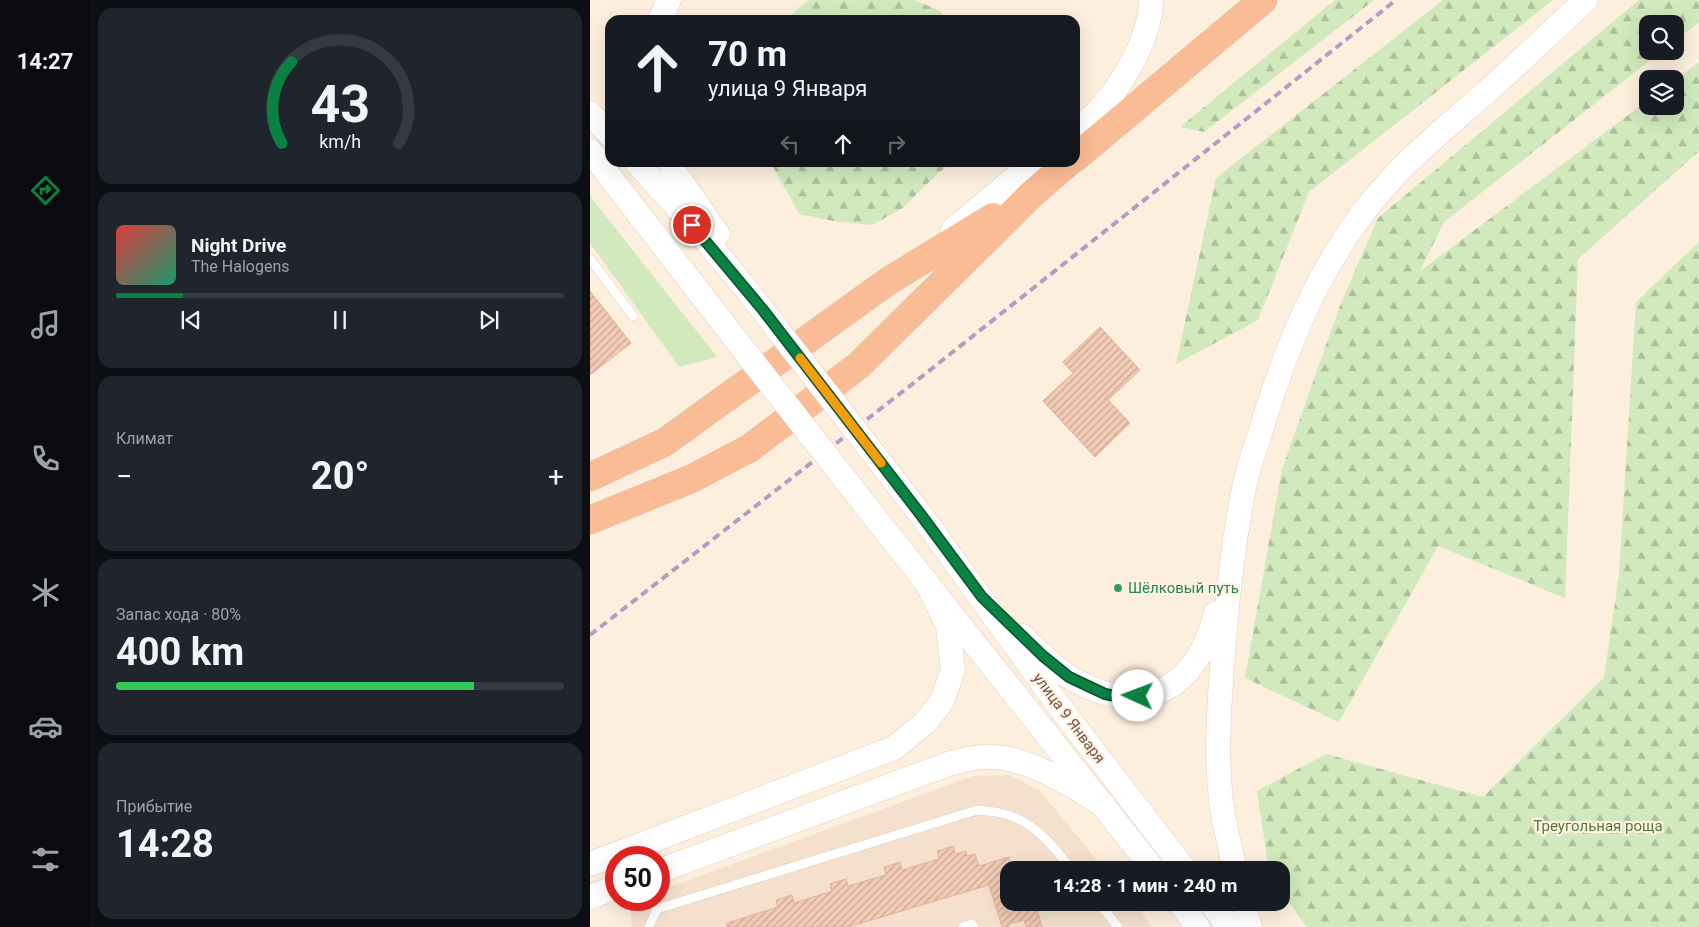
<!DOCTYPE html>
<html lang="ru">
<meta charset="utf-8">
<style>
:root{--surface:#171b24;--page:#20242c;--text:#f1f3f6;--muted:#9ea1a6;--line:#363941;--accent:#0b8043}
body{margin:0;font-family:Roboto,sans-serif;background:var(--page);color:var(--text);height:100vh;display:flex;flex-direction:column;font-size:19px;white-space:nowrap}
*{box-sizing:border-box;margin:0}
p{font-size:16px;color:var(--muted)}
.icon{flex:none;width:28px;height:28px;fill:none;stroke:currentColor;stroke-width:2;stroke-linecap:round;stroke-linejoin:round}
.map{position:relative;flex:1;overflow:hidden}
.drawer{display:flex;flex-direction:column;gap:8px;padding:8px;background:#0d0f14;width:500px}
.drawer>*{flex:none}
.hud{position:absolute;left:15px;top:15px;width:475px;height:152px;border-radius:15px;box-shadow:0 5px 20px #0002;background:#171b24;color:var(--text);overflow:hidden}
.buttons{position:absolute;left:1049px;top:15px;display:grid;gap:10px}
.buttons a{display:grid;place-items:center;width:45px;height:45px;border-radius:10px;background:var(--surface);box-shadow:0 5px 20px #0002;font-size:25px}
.speed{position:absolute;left:15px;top:846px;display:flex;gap:10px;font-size:25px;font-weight:700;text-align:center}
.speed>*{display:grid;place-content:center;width:65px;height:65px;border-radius:50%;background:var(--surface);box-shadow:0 5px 20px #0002;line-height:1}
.speed .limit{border:8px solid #d22;background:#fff;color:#111}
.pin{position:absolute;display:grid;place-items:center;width:42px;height:42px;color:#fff;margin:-21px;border:2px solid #fff;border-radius:50%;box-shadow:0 1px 5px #0007}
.me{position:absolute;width:55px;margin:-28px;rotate:272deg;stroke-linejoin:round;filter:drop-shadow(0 0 4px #0008)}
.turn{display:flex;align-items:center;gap:18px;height:105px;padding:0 20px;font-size:22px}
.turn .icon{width:65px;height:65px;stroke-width:2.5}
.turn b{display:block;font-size:35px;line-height:42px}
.lanes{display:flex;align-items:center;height:48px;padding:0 20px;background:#0003;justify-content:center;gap:25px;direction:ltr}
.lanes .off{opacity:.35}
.big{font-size:38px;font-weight:700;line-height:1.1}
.drawer .tile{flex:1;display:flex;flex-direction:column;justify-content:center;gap:8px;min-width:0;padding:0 18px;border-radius:15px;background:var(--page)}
.drawer .dial{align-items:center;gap:0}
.dial svg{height:130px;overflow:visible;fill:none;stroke:var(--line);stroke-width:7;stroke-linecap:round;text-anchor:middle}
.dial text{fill:var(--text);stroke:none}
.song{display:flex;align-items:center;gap:15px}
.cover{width:60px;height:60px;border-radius:8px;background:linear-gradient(135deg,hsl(0 70% 55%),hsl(160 70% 35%))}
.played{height:5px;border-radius:2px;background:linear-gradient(90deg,var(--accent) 15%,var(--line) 15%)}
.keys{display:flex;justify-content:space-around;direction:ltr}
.heat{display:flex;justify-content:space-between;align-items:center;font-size:28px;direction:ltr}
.charge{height:8px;border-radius:4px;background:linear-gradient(90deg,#34c759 80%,var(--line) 0)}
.trip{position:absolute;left:410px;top:861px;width:290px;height:50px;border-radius:15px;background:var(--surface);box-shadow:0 5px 20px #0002;font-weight:700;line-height:50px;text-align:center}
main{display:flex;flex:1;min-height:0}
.tab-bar{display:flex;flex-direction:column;width:90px;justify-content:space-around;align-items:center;background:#090b0e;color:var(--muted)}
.tab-bar .icon{width:35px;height:35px}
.tab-bar .on{color:var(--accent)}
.tab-bar b{font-size:22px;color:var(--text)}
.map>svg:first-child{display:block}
.residential{fill:#f4e0cd}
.grass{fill:#d1e9bd}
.forest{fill:url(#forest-firs)}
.building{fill:url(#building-hatch);stroke:#e5b096}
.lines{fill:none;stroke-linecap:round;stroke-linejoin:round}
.service-casing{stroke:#e0caba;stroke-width:10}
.secondary-casing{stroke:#e7cdba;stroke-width:25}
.trunk-casing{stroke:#dad3cf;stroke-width:29}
.service{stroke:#fff;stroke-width:9}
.secondary{stroke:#fff;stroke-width:24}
.trunk{stroke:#fabc94;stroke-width:28}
.rail{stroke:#b19ec4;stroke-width:4;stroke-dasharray:8 5;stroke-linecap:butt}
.secondary-bridge-casing{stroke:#e7cdba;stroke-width:25;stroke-linecap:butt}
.secondary-bridge{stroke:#fff;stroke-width:24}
.route-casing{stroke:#07532c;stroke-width:12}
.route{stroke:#0b8043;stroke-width:9}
.slow{stroke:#f59e0b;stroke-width:9}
.leisure-dot{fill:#2e9e5b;stroke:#fff3e4;stroke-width:2}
.labels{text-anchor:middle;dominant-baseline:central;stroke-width:4.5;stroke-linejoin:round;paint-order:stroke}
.leisure-label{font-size:15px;fill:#27864d;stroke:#fff3e4;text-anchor:start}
.street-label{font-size:15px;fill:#725446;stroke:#fff3e4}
.park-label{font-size:15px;fill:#53783f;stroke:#fff3e4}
</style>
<main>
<nav class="tab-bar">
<b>14:27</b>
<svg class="icon on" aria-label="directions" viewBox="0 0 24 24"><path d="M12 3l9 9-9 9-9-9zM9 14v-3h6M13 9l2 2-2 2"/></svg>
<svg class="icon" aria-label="music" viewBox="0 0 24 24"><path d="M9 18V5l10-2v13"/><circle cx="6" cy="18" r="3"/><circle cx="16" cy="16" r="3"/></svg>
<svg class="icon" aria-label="phone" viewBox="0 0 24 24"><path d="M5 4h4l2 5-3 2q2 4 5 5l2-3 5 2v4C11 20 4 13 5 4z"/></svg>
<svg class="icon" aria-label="climate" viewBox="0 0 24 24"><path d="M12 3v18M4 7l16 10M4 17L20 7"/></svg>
<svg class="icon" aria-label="car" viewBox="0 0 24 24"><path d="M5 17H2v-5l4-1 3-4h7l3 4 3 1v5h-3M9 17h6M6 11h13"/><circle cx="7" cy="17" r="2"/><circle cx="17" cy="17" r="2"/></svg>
<svg class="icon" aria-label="filters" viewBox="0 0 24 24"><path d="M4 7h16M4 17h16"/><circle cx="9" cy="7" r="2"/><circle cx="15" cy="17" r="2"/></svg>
</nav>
<section class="drawer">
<div class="tile dial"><svg viewBox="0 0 100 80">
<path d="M14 69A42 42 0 1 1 86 69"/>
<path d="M14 69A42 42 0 0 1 20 19" stroke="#0b8043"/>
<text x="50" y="56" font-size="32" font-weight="700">43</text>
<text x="50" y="72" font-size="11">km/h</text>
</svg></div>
<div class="tile">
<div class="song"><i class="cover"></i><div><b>Night Drive</b><p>The Halogens</p></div></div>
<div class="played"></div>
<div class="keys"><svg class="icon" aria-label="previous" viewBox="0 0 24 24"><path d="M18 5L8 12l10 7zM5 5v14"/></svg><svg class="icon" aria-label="pause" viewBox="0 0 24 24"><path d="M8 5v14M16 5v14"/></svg><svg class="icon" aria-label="next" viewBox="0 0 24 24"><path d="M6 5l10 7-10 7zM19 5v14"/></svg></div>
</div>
<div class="tile"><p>Климат</p>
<div class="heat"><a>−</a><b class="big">20°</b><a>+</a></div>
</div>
<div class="tile"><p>Запас хода · 80%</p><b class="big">400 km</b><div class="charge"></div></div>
<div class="tile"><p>Прибытие</p><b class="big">14:28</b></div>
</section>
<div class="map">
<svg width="1109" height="927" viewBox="0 0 1109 927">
<defs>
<pattern id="forest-firs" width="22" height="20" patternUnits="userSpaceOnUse" patternTransform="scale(1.25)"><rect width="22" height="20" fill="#d1e9bd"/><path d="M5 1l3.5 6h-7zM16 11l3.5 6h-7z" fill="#aebf9b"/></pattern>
<pattern id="building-hatch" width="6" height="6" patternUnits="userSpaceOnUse" patternTransform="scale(1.25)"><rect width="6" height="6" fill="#f2cab5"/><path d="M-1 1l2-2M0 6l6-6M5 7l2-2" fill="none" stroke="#c8a795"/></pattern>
</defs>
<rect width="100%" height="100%" fill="#fcefde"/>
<path class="residential" d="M419,775L450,791L515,870H419V902L542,903L563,927H42L39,902L45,900H69V891L383,776Z"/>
<path class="grass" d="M0,196L127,357L89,367L0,243Z"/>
<path class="forest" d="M218,0H325L348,10L358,20H196Z
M745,0H784L614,132L590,127Z
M853,0H963L719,192L668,320L586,364L626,178Z
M1049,0H1109V22L1085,41V24H1058V51H1072L854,222L830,271L1057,101L1058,106H1085V80L1109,62V151L988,259L975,598L848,546L749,722L655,678L692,469L751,303L788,218Z
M181,163H362L348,173L313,208L282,225L243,221L209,214Z
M1109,242V927H717L691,892V870H679L667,791L736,754L893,797L1014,677L1029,575L1046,302Z"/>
<path class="building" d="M0,291L41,343L0,375Z
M510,327L550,370L518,400L540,423L505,457L453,401L483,373L473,362Z
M363,846L365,854L376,851L377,856L385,854L389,866L419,857V902H445L452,927H436L434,920L419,924V927H412L399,885L258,927H137V923L188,907L186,900L202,895L204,903L214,900L242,891L240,884L256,879L258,886L296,875L294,867L310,862L312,870L349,859L347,851Z"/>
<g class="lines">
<g class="service-casing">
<path id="service" d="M0,259L43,316
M508,902L528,927
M59,927L67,909L387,810C395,811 405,811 414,814C445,822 463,846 482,870
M373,927L382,924L384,927"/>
</g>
<g class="secondary-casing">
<path id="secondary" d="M70,20L79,0
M0,113L20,135
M485,130C491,126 498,121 503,116C530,90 561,38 561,0
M0,151L160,358
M46,162C97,217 146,274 191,334
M80,162L84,171L128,234
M363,230L444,162
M331,515L469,706L595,870
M298,534L564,870
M432,636C447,650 463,667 481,678C552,720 607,689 626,613
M0,864L304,748L336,722L352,701L363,670L358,626L336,581
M645,870C640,847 634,824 631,801C625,748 630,694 634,641C638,590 644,539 654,488C658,468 665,449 671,430C694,354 724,278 772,214C808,165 856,128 901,88C933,59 964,29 996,0
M69,871L361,763C371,761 381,758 391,757C433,753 478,784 513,804
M0,897L26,887
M589,902L608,927
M620,902L639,927
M653,902L660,927"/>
</g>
<g class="trunk-casing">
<path id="trunk" d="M485,158L673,0
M0,477L75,442L297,282L403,217
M0,520L101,479L160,448L269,365L443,193L479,162"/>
</g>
<use href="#service" class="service"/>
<use href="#secondary" class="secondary"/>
<use href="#trunk" class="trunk"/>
<path class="rail" d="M0,635L325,382L806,0"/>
<g class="secondary-bridge-casing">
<path id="secondary-bridge" d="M191,334L331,515
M160,358L298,534"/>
</g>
<use href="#secondary-bridge" class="secondary-bridge"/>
</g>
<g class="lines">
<g class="route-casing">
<path id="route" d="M102,225L173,310L331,515L392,597L453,656L479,677L515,694L531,697L548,696"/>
</g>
<use href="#route" class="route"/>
<path class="slow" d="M210,358L291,463"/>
</g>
<circle class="leisure-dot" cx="528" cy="588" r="5"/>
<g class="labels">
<g class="leisure-label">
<text x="538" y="588">Шёлковый путь</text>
</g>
<g class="street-label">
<text transform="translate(479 718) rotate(53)">улица 9 Января</text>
</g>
<g class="park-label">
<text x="1008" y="826">Треугольная роща</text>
</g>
</g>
</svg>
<div class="buttons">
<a><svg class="icon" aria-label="search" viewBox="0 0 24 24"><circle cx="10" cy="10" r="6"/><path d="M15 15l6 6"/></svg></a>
<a><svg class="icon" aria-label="layers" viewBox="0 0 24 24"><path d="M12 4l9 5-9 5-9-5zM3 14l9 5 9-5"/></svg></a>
</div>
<div class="speed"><div class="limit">50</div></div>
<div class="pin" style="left:102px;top:225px;background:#d93025"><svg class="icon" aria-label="arrive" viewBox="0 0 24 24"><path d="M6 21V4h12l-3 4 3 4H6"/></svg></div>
<svg class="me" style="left:548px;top:696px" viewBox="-20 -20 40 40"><circle r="19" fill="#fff"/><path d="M0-13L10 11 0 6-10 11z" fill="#0b8043"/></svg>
<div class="trip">14:28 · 1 мин · 240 m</div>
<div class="hud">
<div class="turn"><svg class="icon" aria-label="ahead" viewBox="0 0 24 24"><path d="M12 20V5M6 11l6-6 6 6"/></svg><div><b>70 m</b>улица 9 Января</div></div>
<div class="lanes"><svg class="icon off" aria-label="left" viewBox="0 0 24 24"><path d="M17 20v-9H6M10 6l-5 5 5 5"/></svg><svg class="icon" aria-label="ahead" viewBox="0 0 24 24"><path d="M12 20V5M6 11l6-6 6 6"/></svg><svg class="icon off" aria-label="right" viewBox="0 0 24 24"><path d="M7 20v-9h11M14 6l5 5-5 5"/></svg></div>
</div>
</div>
</main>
